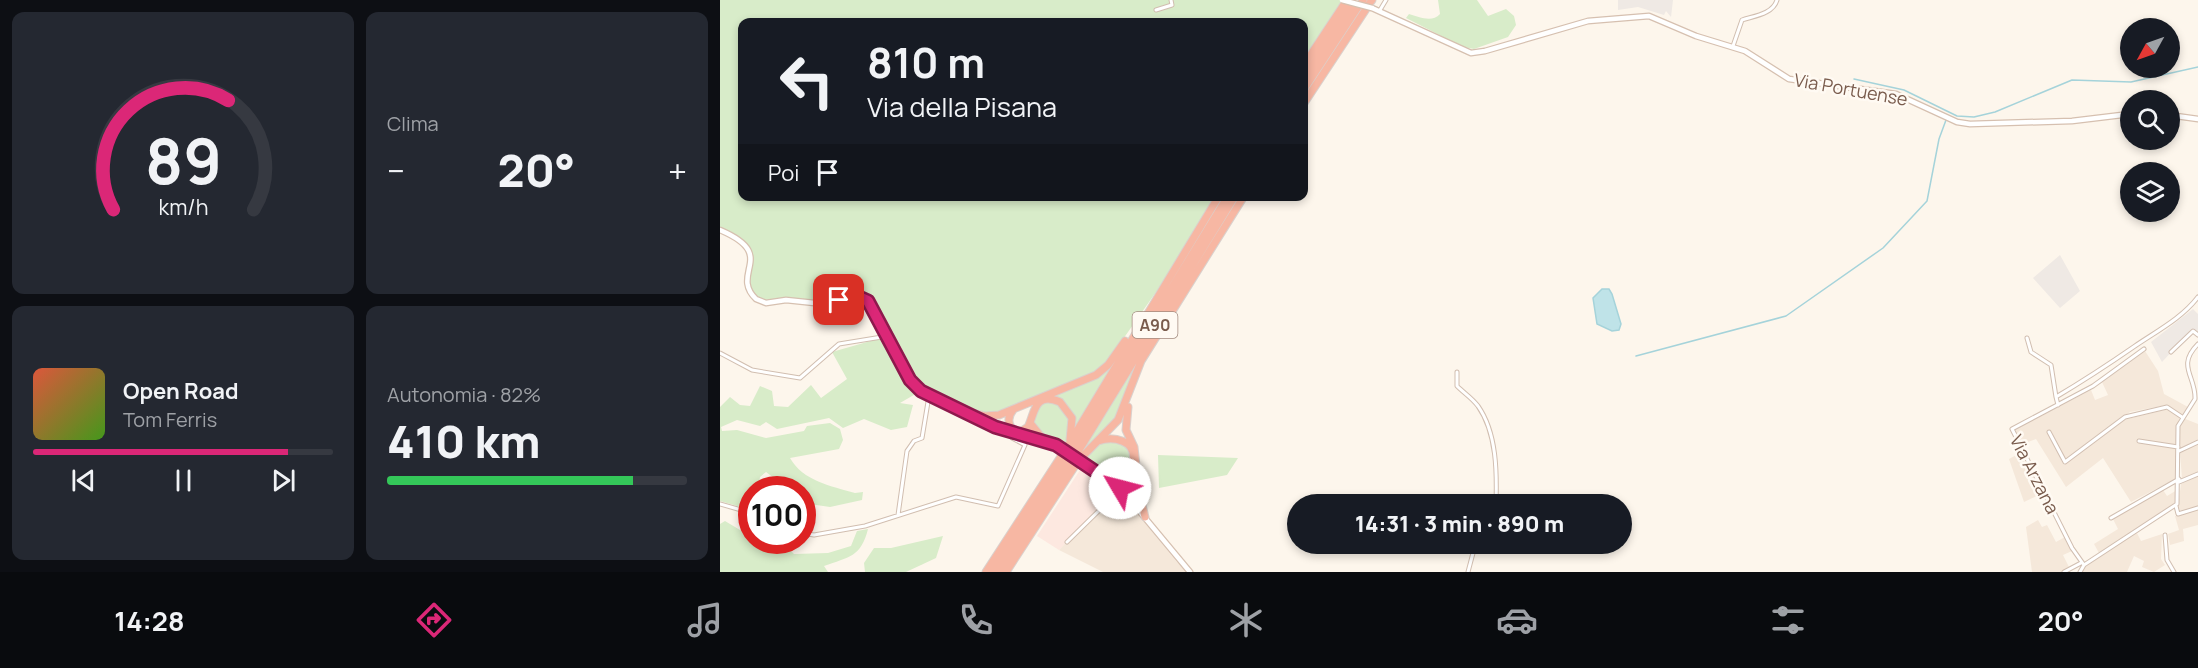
<!DOCTYPE html>
<html lang="it">
<meta charset="utf-8">
<style>
:root{--surface:#171b24;--page:#242831;--text:#f1f3f6;--muted:#9ea1a6;--line:#363941;--accent:#db2777}
body{margin:0;font-family:Manrope,sans-serif;background:var(--page);color:var(--text);height:100vh;display:flex;flex-direction:column;font-size:22px;white-space:nowrap}
*{box-sizing:border-box;margin:0}
p{font-size:20px;color:var(--muted)}
.icon{flex:none;width:33px;height:33px;fill:none;stroke:currentColor;stroke-width:2;stroke-linecap:round;stroke-linejoin:round}
.map{position:relative;flex:1;overflow:hidden}
.side{display:flex;flex-direction:column;gap:12px;padding:12px;background:#0d0f14;width:720px}
.side>*{flex:none}
.banner{position:absolute;left:18px;top:18px;width:570px;height:183px;border-radius:12px;box-shadow:0 3px 9px #0003;background:#171b24;color:var(--text);overflow:hidden}
.needle{width:39px;rotate:230deg}
.tools{position:absolute;left:1400px;top:18px;display:grid;gap:12px}
.tools a{display:grid;place-items:center;width:60px;height:60px;border-radius:50%;background:var(--surface);box-shadow:0 3px 9px #0003;font-size:30px}
.speed{position:absolute;left:18px;top:476px;display:flex;gap:12px;font-size:30px;font-weight:700;text-align:center}
.speed>*{display:grid;place-content:center;width:78px;height:78px;border-radius:50%;background:var(--surface);box-shadow:0 3px 9px #0003;line-height:1}
.speed .limit{border:9px solid #d22;background:#fff;color:#111}
.pin{position:absolute;display:grid;place-items:center;width:51px;height:51px;color:#fff;margin:-26px;border-radius:12px;box-shadow:0 3px 9px #0006}
.me{position:absolute;width:66px;margin:-33px;rotate:307deg;stroke-linejoin:round;filter:drop-shadow(0 0 4px #0008)}
.turn{display:flex;align-items:center;gap:21px;height:126px;padding:0 30px;font-size:27px}
.turn .icon{width:78px;height:78px;stroke-width:2.5}
.turn b{display:block;font-size:42px;line-height:51px}
.then{display:flex;align-items:center;height:57px;padding:0 30px;background:#0003;gap:12px;font-size:22px}
.big{font-size:45px;font-weight:800;line-height:1.1}
.side .widget{flex:1;display:flex;flex-direction:column;justify-content:center;gap:9px;min-width:0;padding:0 21px;border-radius:12px;background:var(--page)}
.side .dial{align-items:center;gap:0}
.dial svg{height:156px;overflow:visible;fill:none;stroke:var(--line);stroke-width:7;stroke-linecap:round;text-anchor:middle}
.dial text{fill:var(--text);stroke:none}
.song{display:flex;align-items:center;gap:18px}
.cover{width:72px;height:72px;border-radius:9px;background:linear-gradient(135deg,hsl(10 70% 55%),hsl(100 70% 35%))}
.played{height:6px;border-radius:3px;background:linear-gradient(90deg,var(--accent) 85%,var(--line) 85%)}
.keys{display:flex;justify-content:space-around;direction:ltr}
.heat{display:flex;justify-content:space-between;align-items:center;font-size:33px;direction:ltr}
.charge{height:9px;border-radius:4px;background:linear-gradient(90deg,#34c759 82%,var(--line) 0)}
.side .tiles{flex:1;display:grid;gap:12px;grid-template-columns:repeat(2,1fr)}
.trip{position:absolute;left:567px;top:494px;width:345px;height:60px;border-radius:30px;background:var(--surface);box-shadow:0 3px 9px #0003;font-weight:800;line-height:60px;text-align:center}
.tabs{display:flex;height:96px;justify-content:space-around;align-items:center;background:#090b0e;color:var(--muted)}
.tabs .icon{width:42px;height:42px}
.tabs .active{color:var(--accent)}
.tabs b{font-size:27px;color:var(--text)}
main{display:flex;flex:1;min-height:0}
.map>svg:first-child{display:block}
.residential{fill:#f5e8da}
.commercial{fill:#fde8e0}
.industrial{fill:#efe9e4}
.green{fill:#d8ecc9}
.water{fill:#bfe3e8;stroke:#a5d3da;stroke-width:1.5}
.lines{fill:none;stroke-linecap:round;stroke-linejoin:round}
.stream{stroke:#a5d3da;stroke-width:1.5}
.minor-casing{stroke:#d1beb0;stroke-width:5}
.secondary-casing{stroke:#d6c0b0;stroke-width:7}
.motorway-casing{stroke:#dad1cd;stroke-width:9}
.minor{stroke:#fff;stroke-width:3}
.secondary{stroke:#fff;stroke-width:4.5}
.motorway{stroke:#f7b7a3;stroke-width:7}
.secondary-bridge-casing{stroke:#d6c0b0;stroke-width:7;stroke-linecap:butt}
.secondary-bridge{stroke:#fff;stroke-width:4.5}
.route-casing{stroke:#8e194d;stroke-width:15}
.route{stroke:#db2777;stroke-width:10}
.labels{text-anchor:middle;dominant-baseline:central;stroke-width:5;stroke-linejoin:round;paint-order:stroke}
.shield{fill:#fffaf3;stroke:#a28b7f;stroke-width:1.5}
.shield-label{font-size:16px;font-weight:bold;fill:#7a5c4d}
.street-label{font-size:18px;fill:#7a5c4d;stroke:#fffaf3}
</style>
<main>
<section class="side">
<div class="tiles">
<div class="widget dial"><svg viewBox="0 0 100 80">
<path d="M14 69A42 42 0 1 1 86 69"/>
<path d="M14 69A42 42 0 0 1 73 13" stroke="#db2777"/>
<text x="50" y="56" font-size="32" font-weight="700">89</text>
<text x="50" y="72" font-size="11">km/h</text>
</svg></div>
<div class="widget"><p>Clima</p>
<div class="heat"><a>−</a><b class="big">20°</b><a>+</a></div>
</div>
<div class="widget">
<div class="song"><i class="cover"></i><div><b>Open Road</b><p>Tom Ferris</p></div></div>
<div class="played"></div>
<div class="keys"><svg class="icon" aria-label="previous" viewBox="0 0 24 24"><path d="M18 5L8 12l10 7zM5 5v14"/></svg><svg class="icon" aria-label="pause" viewBox="0 0 24 24"><path d="M8 5v14M16 5v14"/></svg><svg class="icon" aria-label="next" viewBox="0 0 24 24"><path d="M6 5l10 7-10 7zM19 5v14"/></svg></div>
</div>
<div class="widget"><p>Autonomia · 82%</p><b class="big">410 km</b><div class="charge"></div></div>
</div>
</section>
<div class="map">
<svg width="1478" height="572" viewBox="0 0 1478 572">
<rect width="100%" height="100%" fill="#fdf6ec"/>
<path class="residential" d="M1425,351L1438,371L1444,394L1468,407L1462,415L1447,405L1410,412L1344,460L1327,432L1344,465L1403,420L1449,409L1460,417L1456,428L1457,478L1411,502L1383,458L1346,487L1316,439L1300,445L1294,430L1371,390L1375,400L1388,395L1382,382Z
M1463,418L1478,424V439L1460,448L1459,430Z
M1478,444V472L1462,479L1460,452Z
M1300,453L1321,494L1304,502L1289,459Z
M1478,476V506L1461,511L1458,507L1461,484Z
M396,488L456,561L467,572H383L339,550Z
M1443,490L1447,496L1457,490L1455,504L1379,553L1374,544L1398,529L1393,519Z
M1478,510V525L1463,529L1464,541L1450,545L1448,534L1459,530L1455,516Z
M1318,520L1322,527L1327,525L1336,542L1345,537L1352,551L1343,555L1349,567L1341,572H1312L1306,527Z
M1417,533L1421,541L1442,534L1441,559L1445,565L1434,572L1422,567L1424,561L1414,556L1407,572H1361L1367,564Z"/>
<path class="commercial" d="M364,464L396,488L339,550L317,536Z"/>
<path class="industrial" d="M898,0H953L951,17L946,11L944,15L918,7L898,10Z
M1340,255L1360,291L1340,308L1313,278Z
M1473,309L1478,314V334L1473,329L1442,362L1431,342Z"/>
<path class="green" d="M0,0H622L584,60V22H22V196L496,197L436,292L387,362L372,375L280,413L261,414L241,409L206,392L194,383L199,392L180,403L193,405L187,427L171,430L144,419L123,428L109,418L57,429L46,422L40,426L17,420L1,427L2,431L17,430L46,438L84,431L87,426L110,423L120,429L123,440L119,449L70,458C83,481 111,486 135,493L143,492L142,500L110,507L83,503L82,489H60L62,484L46,472L40,477L38,489H32L31,510L0,501V407L10,397L20,405L30,406L40,386L52,391L54,406L68,407L91,385L101,398L127,379L112,352L154,340H170L147,297C131,290 117,301 101,302C79,304 54,304 35,296C16,264 55,250 0,228Z
M718,0H757L768,16L786,9L794,16L796,25L788,37L754,49L743,47L686,18L689,14C699,17 712,23 720,14Z
M403,347L354,432V418L330,397L374,378Z
M417,363L404,403L394,422L361,453Z
M323,402H335C351,417 353,426 345,446L322,435L312,423L315,409Z
M398,441L409,450L411,460L401,472L389,473L364,458L377,443Z
M438,455L518,458L507,475L439,488Z
M5,521L25,533L31,529L32,540H60L74,554L108,553L131,546L137,531L148,529C141,557 129,557 104,566L108,572H0V524Z
M223,536L216,558L186,572H145L144,563L154,548H171Z"/>
<path class="water" d="M882,289H889L892,294L901,324L899,330L892,331L877,324L873,298Z"/>
<g class="lines">
<path class="stream" d="M1134,79L1184,90L1237,116L1254,117L1275,112L1352,80L1411,82L1478,67
M916,356L1066,316L1163,248L1207,201L1219,139L1226,120"/>
<g class="minor-casing">
<path id="minor" d="M436,10L452,5L451,0
M660,10L666,0
M1013,46L1022,20C1034,16 1053,14 1057,0
M1307,338L1311,352L1331,365L1336,397
M1451,352L1473,331L1478,335
M0,353L32,370L80,378L119,344L168,336
M737,372V386C744,393 752,398 758,406C777,433 777,473 776,504
M1338,405L1336,397C1363,381 1389,364 1415,346C1437,331 1462,318 1478,297
M1329,432L1345,462L1405,417L1447,407L1462,417
M1419,441L1458,447
M1459,451L1478,442
M1459,482L1478,474
M0,504L32,513
M1456,506L1458,514L1478,508
M178,515L187,451L194,441L202,438L209,396
M1391,518L1459,479
M82,533L94,535L145,526L236,497L278,506L305,445L292,438L289,432
M1445,535L1447,560L1454,572
M347,542L401,489
M1364,565L1352,548L1292,429L1373,386L1424,349
M748,572L753,553L766,543
M1344,572L1361,563
M1360,572L1364,565L1457,504L1458,426L1475,399C1476,376 1456,366 1478,344"/>
</g>
<g class="secondary-casing">
<path id="secondary" d="M652,8L751,53L765,51L868,21L929,16L976,36L1025,51L1069,79L1176,94L1237,122L1250,124L1352,121L1410,114
M1449,115L1478,119
M0,230C59,255 9,273 36,299L46,303L66,300L104,304L137,296L146,299L153,308L194,384L207,395L238,410
M249,415L277,428L319,438L339,447
M365,463L401,489L470,572"/>
</g>
<g class="motorway-casing">
<path id="motorway" d="M642,2L643,0
M649,4L652,0
M584,65L625,3
M584,78L632,5
M584,89L638,7
M584,103L646,9
M408,407L406,430L414,447L419,493L425,517
M238,410L265,416L279,415L376,375L388,365L405,341
M293,410C286,418 288,431 300,432L308,427C315,413 314,391 340,402L352,418L350,440
M310,423L323,439
M378,441C393,436 417,440 413,461C411,472 400,475 399,486L408,491L417,484
M346,449L499,196
M351,452L508,196
M356,455L515,196
M361,458L398,420L421,361L524,196
M384,475H403
M266,572L344,452
M273,572L349,455
M280,572L354,459
M286,572L358,461"/>
</g>
<use href="#minor" class="minor"/>
<use href="#secondary" class="secondary"/>
<use href="#motorway" class="motorway"/>
<g class="secondary-bridge-casing">
<path id="secondary-bridge" d="M622,0L652,8
M339,447L365,463"/>
</g>
<use href="#secondary-bridge" class="secondary-bridge"/>
</g>
<g class="lines">
<g class="route-casing">
<path id="route" d="M119,300L137,296L148,301L190,380L201,391L275,427L336,445L400,488"/>
</g>
<use href="#route" class="route"/>
</g>
<g class="labels">
<rect class="shield" x="412.5" y="312" width="45" height="26" rx="4.5"/>
<g class="shield-label">
<text x="435" y="325">A90</text>
</g>
<g class="street-label">
<text transform="translate(1131 89) rotate(10)">Via Portuense</text>
<text transform="translate(1315 474) rotate(63)">Via Arzana</text>
</g>
</g>
</svg>
<div class="tools">
<a><svg class="needle" viewBox="-14 -14 28 28"><path d="M0-13l5 13h-10z" fill="#e53935"/><path d="M0 13l5-13h-10z" fill="#9ea1a6"/></svg></a>
<a><svg class="icon" aria-label="search" viewBox="0 0 24 24"><circle cx="10" cy="10" r="6"/><path d="M15 15l6 6"/></svg></a>
<a><svg class="icon" aria-label="layers" viewBox="0 0 24 24"><path d="M12 4l9 5-9 5-9-5zM3 14l9 5 9-5"/></svg></a>
</div>
<div class="speed"><div class="limit">100</div></div>
<div class="pin" style="left:119px;top:300px;background:#d93025"><svg class="icon" aria-label="arrive" viewBox="0 0 24 24"><path d="M6 21V4h12l-3 4 3 4H6"/></svg></div>
<svg class="me" style="left:400px;top:488px" viewBox="-20 -20 40 40"><circle r="19" fill="#fff"/><path d="M0-13L10 11 0 6-10 11z" fill="#db2777"/></svg>
<div class="trip">14:31 · 3 min · 890 m</div>
<div class="banner">
<div class="turn"><svg class="icon" aria-label="left" viewBox="0 0 24 24"><path d="M17 20v-9H6M10 6l-5 5 5 5"/></svg><div><b>810 m</b>Via della Pisana</div></div>
<div class="then">Poi<svg class="icon" aria-label="arrive" viewBox="0 0 24 24"><path d="M6 21V4h12l-3 4 3 4H6"/></svg></div>
</div>
</div>
</main>
<nav class="tabs">
<b>14:28</b>
<svg class="icon active" aria-label="directions" viewBox="0 0 24 24"><path d="M12 3l9 9-9 9-9-9zM9 14v-3h6M13 9l2 2-2 2"/></svg>
<svg class="icon" aria-label="music" viewBox="0 0 24 24"><path d="M9 18V5l10-2v13"/><circle cx="6" cy="18" r="3"/><circle cx="16" cy="16" r="3"/></svg>
<svg class="icon" aria-label="phone" viewBox="0 0 24 24"><path d="M5 4h4l2 5-3 2q2 4 5 5l2-3 5 2v4C11 20 4 13 5 4z"/></svg>
<svg class="icon" aria-label="climate" viewBox="0 0 24 24"><path d="M12 3v18M4 7l16 10M4 17L20 7"/></svg>
<svg class="icon" aria-label="car" viewBox="0 0 24 24"><path d="M5 17H2v-5l4-1 3-4h7l3 4 3 1v5h-3M9 17h6M6 11h13"/><circle cx="7" cy="17" r="2"/><circle cx="17" cy="17" r="2"/></svg>
<svg class="icon" aria-label="filters" viewBox="0 0 24 24"><path d="M4 7h16M4 17h16"/><circle cx="9" cy="7" r="2"/><circle cx="15" cy="17" r="2"/></svg>
<b>20°</b>
</nav>
